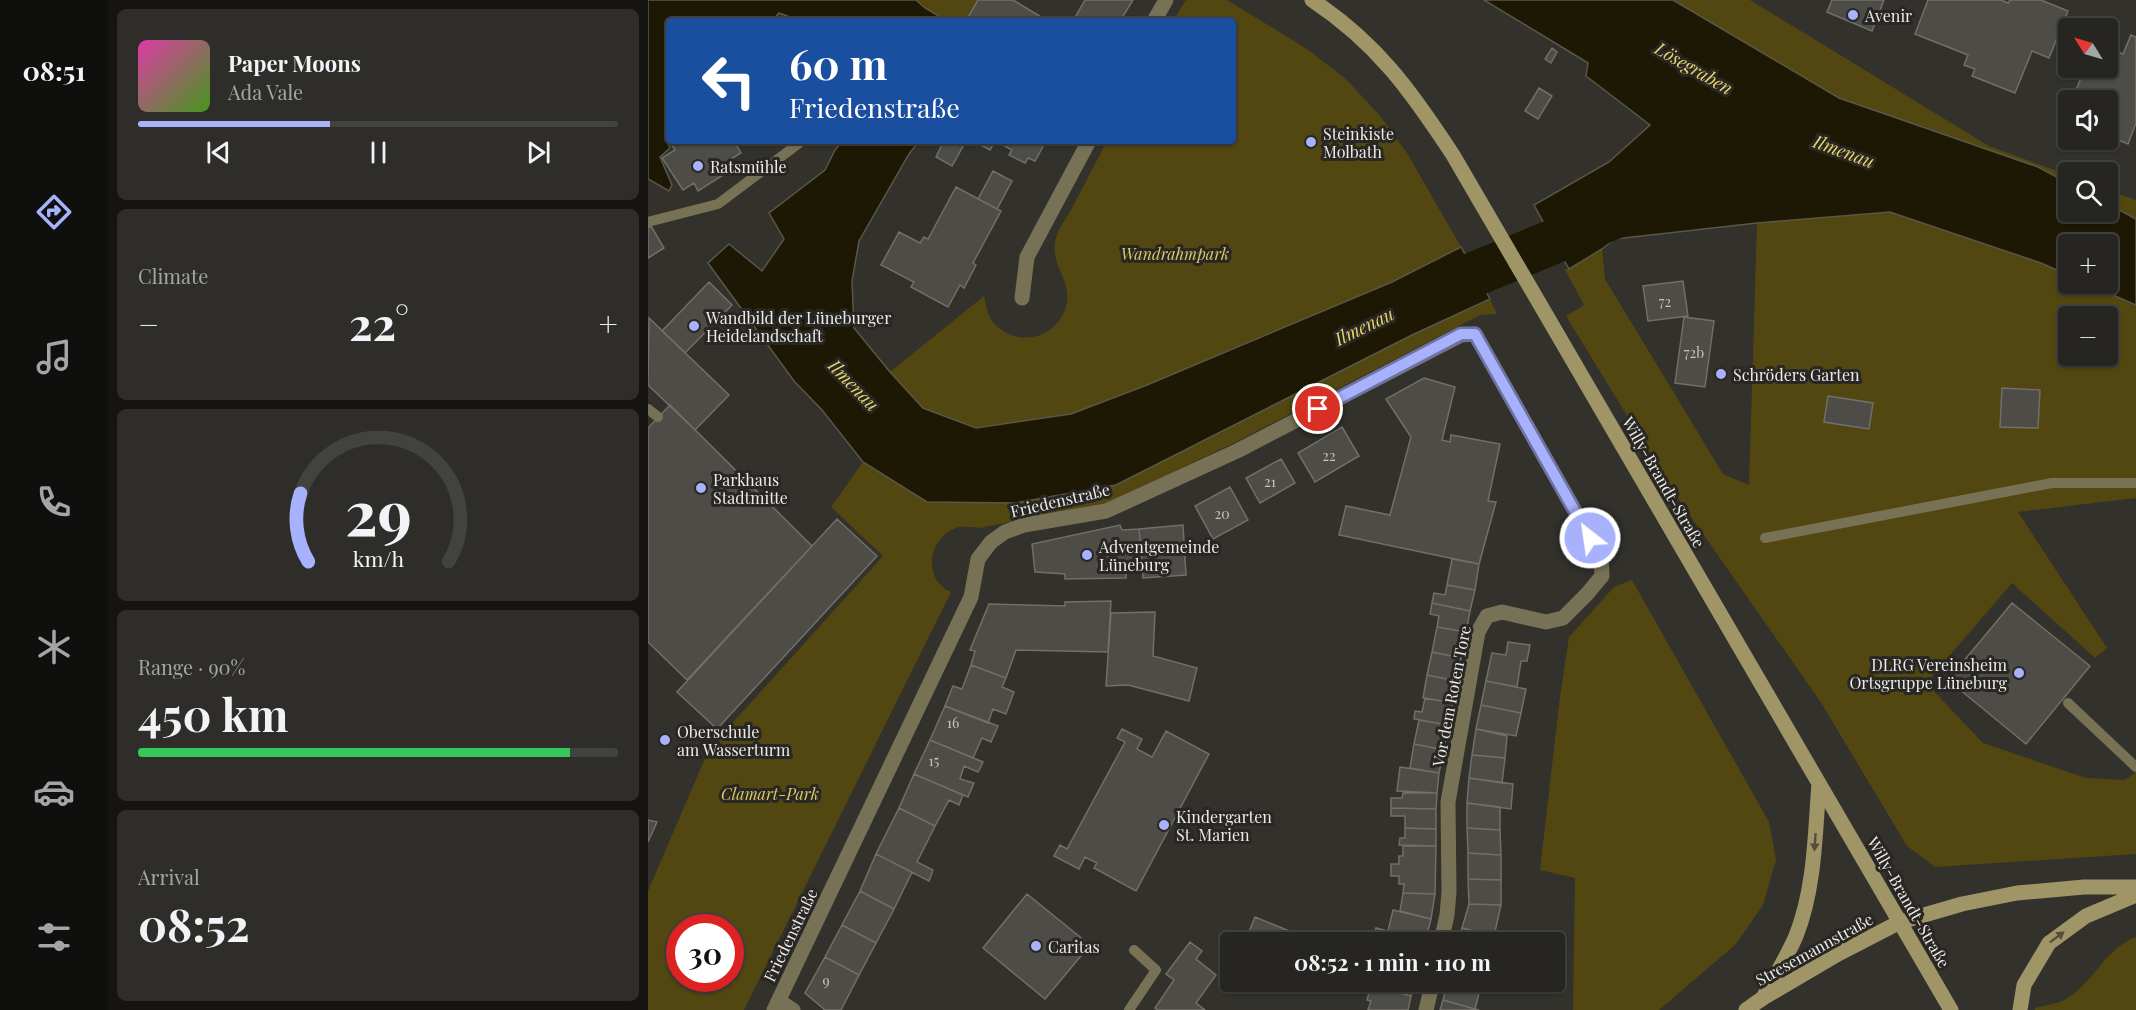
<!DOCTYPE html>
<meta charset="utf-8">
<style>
:root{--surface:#262521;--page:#2e2d2a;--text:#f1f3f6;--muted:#a4a5a5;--line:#42423f;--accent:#a7b1fc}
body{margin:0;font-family:"Playfair Display",serif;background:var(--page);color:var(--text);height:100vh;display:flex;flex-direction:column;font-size:22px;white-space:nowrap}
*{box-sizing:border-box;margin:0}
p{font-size:20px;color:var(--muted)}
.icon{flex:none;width:33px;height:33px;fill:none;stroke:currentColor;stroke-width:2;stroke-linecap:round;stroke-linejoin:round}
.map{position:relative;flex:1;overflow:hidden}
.side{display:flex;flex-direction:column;gap:9px;padding:9px;background:#151412;width:540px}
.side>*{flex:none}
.hud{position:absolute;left:18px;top:18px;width:570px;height:126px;border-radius:6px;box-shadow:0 2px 4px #0004,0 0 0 2px var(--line);background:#1a4fa0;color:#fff;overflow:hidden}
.needle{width:39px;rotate:307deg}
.fabs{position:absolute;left:1410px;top:18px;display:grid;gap:12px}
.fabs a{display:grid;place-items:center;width:60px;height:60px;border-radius:6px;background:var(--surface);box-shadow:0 2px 4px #0004,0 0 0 2px var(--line);font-size:30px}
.speed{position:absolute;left:18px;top:914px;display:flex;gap:12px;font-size:30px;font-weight:700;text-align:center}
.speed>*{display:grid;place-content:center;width:78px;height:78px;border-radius:50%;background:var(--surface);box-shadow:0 2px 4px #0004,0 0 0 2px var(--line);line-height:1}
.speed .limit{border:9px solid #d22;background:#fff;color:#111}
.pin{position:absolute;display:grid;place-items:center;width:51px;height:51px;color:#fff;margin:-26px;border:3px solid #fff;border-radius:50%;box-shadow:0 2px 6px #0007}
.me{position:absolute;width:66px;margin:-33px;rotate:330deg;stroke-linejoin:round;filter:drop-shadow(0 0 4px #0008)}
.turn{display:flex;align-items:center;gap:21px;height:126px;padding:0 24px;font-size:27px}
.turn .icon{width:78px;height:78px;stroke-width:2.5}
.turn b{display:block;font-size:42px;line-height:51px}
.big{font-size:45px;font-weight:700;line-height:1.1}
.side .tile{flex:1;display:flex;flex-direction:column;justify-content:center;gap:9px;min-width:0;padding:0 21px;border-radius:9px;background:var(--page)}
.side .dial{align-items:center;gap:0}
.dial svg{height:156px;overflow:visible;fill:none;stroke:var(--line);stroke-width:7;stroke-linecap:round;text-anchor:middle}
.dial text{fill:var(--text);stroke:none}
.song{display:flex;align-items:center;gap:18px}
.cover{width:72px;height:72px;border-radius:9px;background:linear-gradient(135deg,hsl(320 70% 55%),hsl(100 70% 35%))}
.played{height:6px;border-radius:3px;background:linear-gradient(90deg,var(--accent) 40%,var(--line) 40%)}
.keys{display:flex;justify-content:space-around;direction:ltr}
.heat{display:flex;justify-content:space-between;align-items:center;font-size:33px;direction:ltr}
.charge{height:9px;border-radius:4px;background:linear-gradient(90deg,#34c759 90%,var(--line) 0)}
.trip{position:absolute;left:572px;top:932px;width:345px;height:60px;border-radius:6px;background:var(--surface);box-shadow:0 2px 4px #0004,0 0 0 2px var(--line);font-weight:700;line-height:60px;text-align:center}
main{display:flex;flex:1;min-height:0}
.tabs{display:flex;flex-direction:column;width:108px;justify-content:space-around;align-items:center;background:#0f0f0d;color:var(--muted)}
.tabs .icon{width:42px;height:42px}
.tabs .selected{color:var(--accent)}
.tabs b{font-size:27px;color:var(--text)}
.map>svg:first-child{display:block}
.green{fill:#524710;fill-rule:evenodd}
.water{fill:#1c1803;stroke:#5a5748;stroke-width:1.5}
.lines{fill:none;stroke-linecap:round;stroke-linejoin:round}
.river{stroke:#1c1803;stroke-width:45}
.building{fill:#4d4c47;stroke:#706f6a;stroke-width:1.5}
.lane{stroke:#777155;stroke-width:10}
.street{stroke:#777155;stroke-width:15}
.secondary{stroke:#9f9567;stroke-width:15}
.oneway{fill:#524e3b}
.route-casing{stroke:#6d73a4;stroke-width:15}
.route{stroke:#a7b1fc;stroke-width:10}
.poi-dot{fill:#a7b1fc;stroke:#282723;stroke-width:2}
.labels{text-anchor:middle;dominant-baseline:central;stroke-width:6;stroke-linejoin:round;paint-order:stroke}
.number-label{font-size:14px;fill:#c4c3c0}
.poi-label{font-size:16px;fill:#ecebe8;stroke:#282723;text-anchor:start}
.park-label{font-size:16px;font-style:italic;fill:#deca64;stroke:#282723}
.street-label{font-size:16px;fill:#ecebe8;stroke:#282723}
.water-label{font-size:18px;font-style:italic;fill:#e8d36d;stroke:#282723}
</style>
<main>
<nav class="tabs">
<b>08:51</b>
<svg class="icon selected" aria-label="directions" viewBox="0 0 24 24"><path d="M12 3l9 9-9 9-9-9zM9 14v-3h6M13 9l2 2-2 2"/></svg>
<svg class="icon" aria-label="music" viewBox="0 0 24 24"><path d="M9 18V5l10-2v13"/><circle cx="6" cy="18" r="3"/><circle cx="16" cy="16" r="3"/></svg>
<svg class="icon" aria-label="phone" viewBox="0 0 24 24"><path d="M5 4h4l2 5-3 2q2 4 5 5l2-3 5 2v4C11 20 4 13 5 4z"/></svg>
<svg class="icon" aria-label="climate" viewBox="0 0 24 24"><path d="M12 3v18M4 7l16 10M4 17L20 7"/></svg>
<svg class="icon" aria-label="car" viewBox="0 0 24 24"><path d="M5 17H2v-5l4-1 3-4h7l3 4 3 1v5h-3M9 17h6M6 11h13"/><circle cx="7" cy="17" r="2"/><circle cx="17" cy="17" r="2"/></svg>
<svg class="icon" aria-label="filters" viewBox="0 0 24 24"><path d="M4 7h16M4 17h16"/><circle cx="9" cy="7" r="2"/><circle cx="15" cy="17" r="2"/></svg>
</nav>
<section class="side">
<div class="tile">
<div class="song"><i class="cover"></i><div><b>Paper Moons</b><p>Ada Vale</p></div></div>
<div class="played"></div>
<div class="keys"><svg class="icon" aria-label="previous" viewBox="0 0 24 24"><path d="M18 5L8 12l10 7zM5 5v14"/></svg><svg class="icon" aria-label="pause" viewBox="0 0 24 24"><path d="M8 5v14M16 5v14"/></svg><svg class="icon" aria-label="next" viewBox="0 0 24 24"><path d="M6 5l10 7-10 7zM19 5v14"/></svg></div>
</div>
<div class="tile"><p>Climate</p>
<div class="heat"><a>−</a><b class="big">22°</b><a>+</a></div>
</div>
<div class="tile dial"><svg viewBox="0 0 100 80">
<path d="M14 69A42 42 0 1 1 86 69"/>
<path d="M14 69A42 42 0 0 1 10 34" stroke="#a7b1fc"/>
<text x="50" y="56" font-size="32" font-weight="700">29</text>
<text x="50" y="72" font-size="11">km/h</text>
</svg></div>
<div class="tile"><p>Range · 90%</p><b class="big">450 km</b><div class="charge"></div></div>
<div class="tile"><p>Arrival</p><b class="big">08:52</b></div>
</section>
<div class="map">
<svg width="1488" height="1010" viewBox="0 0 1488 1010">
<rect width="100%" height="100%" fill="#32312c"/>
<path class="green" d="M268,0H330L318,21C294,21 285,15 268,0Z
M538,0H579L659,49L698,79L733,117L759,153L813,247L744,282L499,385L423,414L328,428L275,408L242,372L336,296C338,305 339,314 345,322C364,345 400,342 414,316C432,285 399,266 408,238C411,228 418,218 423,210C435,187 447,164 459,141H585V21H525Z
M1025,0H1102L1341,146L1420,175V199L1191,98Z
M1460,190L1488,200V226L1460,212Z
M1242,212L1393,263L1420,275V284H1440L1488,305V498L1370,512L1459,648L1447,658L1364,583L1278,683L1335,743L1438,778L1477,780L1488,772V854L1287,867L1259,846L1172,701L1027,494L918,316L936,305L917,270L954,249L957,279L1075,474L1101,485L1109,223ZM1420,316H1460V356H1420Z
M842,299L849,314L832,315L586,443L459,503L332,528C324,527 316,525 308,528C280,538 274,580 303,592L96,1010H0V891L61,749L235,556L183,507L215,462L279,502L764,335ZM32,927H82V978H32Z
M984,580L1121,822L1128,860L1115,905L1088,944L1011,1010H925L927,878L892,870L912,696L921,637L966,587Z
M1488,937V1010H1387V1008C1397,1005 1410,1004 1418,999C1446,983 1457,948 1488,937Z"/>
<path class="water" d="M0,0H268L277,8L299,21H153L131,13L124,21H21V133L17,137L22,148L12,157L24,185L21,191L0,179Z
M836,0H1025L1191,98L1390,167L1420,183V212H1460V204L1488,219V305L1440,284H1460V244H1420V275L1393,263L1242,212L1109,223L967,239L954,249L921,269L886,205L961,162L1002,125L938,76L940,63Z
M195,141H271L261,154L211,241L204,281L206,328L242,372L275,408L328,428L423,414L499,385L744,282L813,247L842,299L764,335L468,485L367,503L279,502L215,462L174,410L146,381L60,263L81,244L114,271L136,239L121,213L177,170L187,150Z"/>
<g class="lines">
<path class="river" d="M772,299L805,283L963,218"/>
</g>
<path class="building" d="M330,0H365L400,21H318Z
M437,0H485L472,21H425Z
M1184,0H1236L1224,31L1179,12Z
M1280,0H1353L1360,3L1362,0H1393L1420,11L1401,58L1384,51L1367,93L1324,76L1327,69L1316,65L1320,55L1267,34Z
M1483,35L1488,37V123L1480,144L1460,136V100H1424L1437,68H1460V48L1475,54Z
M904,48L909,52L903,63L897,59Z
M891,88L904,96L890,119L877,111Z
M21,141H97L89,146L93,153L78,162L83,170L50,191L46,183L35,190L14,158L27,150Z
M296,141H318L304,166L288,157Z
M325,141H347L342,150Z
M348,141H398L387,161L380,158L377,163L361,155L364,150Z
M345,171L364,181L349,209L330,199Z
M308,187L353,211L325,263L328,265L316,288L312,285L300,307L263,287L266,282L233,265L251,232L272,243L276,237L280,239Z
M3,226L16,248L0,258V228Z
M1035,281L1040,316L1000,321L995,286Z
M61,282L84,305L37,353L14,331Z
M1036,317L1066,321L1057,387L1027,383Z
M1,318L81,395L47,430L0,385Z
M776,378L807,387L794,440L802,442L803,435L852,444L840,501L848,502L831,564L691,535L698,506L742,515L763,437L738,399Z
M1354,388L1392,390L1390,428L1352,427Z
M1180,396L1225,403L1221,429L1176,422Z
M22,405L164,546L39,680L0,642V428Z
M694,427L711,456L667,482L650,453Z
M633,459L647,483L612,503L598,478Z
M582,487L600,520L565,539L547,506Z
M189,519L229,556L69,729L29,692Z
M472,525L474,530L491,529L494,567L479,565L478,578L417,579V574L387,572L384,544Z
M535,525L538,575L495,578L491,529Z
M804,559L831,564L827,590L799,585Z
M799,585L827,590L822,611L784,603L786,593L797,595Z
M463,601L460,652L368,650L358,678L323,665L327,651L322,650L341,604L417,606V602Z
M784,603L822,611L818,632L789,627L791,616L782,614Z
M1364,603L1442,666L1378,744L1300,680Z
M507,612L505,656L549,668L541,701L480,685L458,686L463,613Z
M789,627L818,632L813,658L784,652Z
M860,642L882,645L879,661H873L869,687L838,681L844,653L858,655Z
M784,652L813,658L809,681L779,675Z
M323,665L358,678L354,687L366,692L358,714L345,709L340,723L297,706L305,686L314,689Z
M779,675L809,681L805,703L775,698Z
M838,681L878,689L873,713L833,705Z
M777,698L805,703L800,725L766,719L767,711L774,712Z
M833,705L873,713L868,736L828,729Z
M297,706L350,726L343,742L334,738L325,758L282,740Z
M771,720L800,725L796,750L766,744Z
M474,729L494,739L489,749L504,757L518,731L561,754L488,891L446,868L449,863L437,857L431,869L406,856L412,845L419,849L470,755L477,742L469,738Z
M828,729L859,736L857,758L824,755Z
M282,740L335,762L330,772L316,766L312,779L326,783L320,797L266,774Z
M766,744L796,750L791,773L762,768Z
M824,755L857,758L854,783L821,778Z
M752,767L791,773L789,793L749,791Z
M266,774L315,795L311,805L301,800L287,826L251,808Z
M821,778L865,784L863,809L819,803Z
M755,793H789L788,809L743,808V798H754Z
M819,803L852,807V830L819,828Z
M251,808L287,826L269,862L285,870L281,881L228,854Z
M743,808L788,809V829L757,828V816H743Z
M0,820L9,822L0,842Z
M757,828L788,829V846L751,845L752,838H757Z
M819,828L852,830L853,855L820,853Z
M755,846H788L787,894L755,893L756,884H751V876H743V864H751V856H755Z
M820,853L853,855V880L820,879Z
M228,854L264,872L246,909L212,891Z
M820,879L853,880V905L821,904Z
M212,891L246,909L228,943L194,925Z
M755,893L787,894L783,919L752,911Z
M379,894L442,945L397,999L335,948Z
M821,904L853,905L846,936L814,928Z
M745,910L783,919L777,942H735L725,940L728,928L740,931Z
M607,917L668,942H607L598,939Z
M194,925L228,943L211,975L177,957Z
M814,928L846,936L844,942H810Z
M542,942L554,951L548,959L568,975L548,1003L557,1010H510L507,1008L526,980L518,974Z
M177,957L211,975L193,1010H177L157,993Z
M724,981H767L763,996L723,986Z
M800,981H819L833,985L827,1009L795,1000Z
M723,986L763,996L760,1010H720L723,1001L719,1000Z
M795,1000L827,1009L831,1010H792Z"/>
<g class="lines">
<path class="lane" d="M0,222L70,204L154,141
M0,409L10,417
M1117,538L1404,483H1488
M1420,703L1488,767
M481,1010L508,970L486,950"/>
<path class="street" d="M506,21L518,0
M374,298L379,257L441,141
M131,1001L145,1010
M126,1010L323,597L330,559L343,542L357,532L376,525L458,511L589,451L813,335L827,334L953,557L954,576L939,594L915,618L898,622L854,612L839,616L830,632L800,802L801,892L799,915L793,942
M778,1010L785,981"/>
<path class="secondary" d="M664,0C729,43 763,91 805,155L1303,1010
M1115,998C1126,977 1139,957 1148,936C1167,888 1167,834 1171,783
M1098,1010L1115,998L1190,954L1252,922L1314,904L1369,893L1436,887H1488
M1372,1010L1376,985L1401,943L1438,916L1488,895"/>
</g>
<defs><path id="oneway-solid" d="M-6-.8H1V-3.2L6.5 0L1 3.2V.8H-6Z" transform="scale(1.5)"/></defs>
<g class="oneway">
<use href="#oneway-solid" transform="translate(1167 842) rotate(94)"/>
<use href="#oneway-solid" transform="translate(1409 937) rotate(-37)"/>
</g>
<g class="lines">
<g class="route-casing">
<path id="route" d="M670,409L813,334H827L942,538"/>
</g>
<use href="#route" class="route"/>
</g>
<g class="poi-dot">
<circle cx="1205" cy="15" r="6"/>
<circle cx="663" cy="142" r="6"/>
<circle cx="50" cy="166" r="6"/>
<circle cx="46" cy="326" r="6"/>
<circle cx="1073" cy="374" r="6"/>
<circle cx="53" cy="488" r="6"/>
<circle cx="439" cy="555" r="6"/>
<circle cx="1371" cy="673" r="6"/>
<circle cx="17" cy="740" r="6"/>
<circle cx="516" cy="825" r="6"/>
<circle cx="388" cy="946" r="6"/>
</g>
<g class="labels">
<g class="number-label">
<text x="1017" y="301">72</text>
<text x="1046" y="352">72b</text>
<text x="681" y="455">22</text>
<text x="622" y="481">21</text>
<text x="574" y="513">20</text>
<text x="305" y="722">16</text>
<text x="286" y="760">15</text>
<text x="178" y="980">9</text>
</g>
<g class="poi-label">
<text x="1217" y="15">Avenir</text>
<text x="675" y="133">Steinkiste<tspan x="675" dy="18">Molbath</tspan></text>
<text x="62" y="166">Ratsmühle</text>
<text x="58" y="317">Wandbild der Lüneburger<tspan x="58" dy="18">Heidelandschaft</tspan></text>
<text x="1085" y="374">Schröders Garten</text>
<text x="65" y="479">Parkhaus<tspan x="65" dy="18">Stadtmitte</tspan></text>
<text x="451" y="546">Adventgemeinde<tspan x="451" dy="18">Lüneburg</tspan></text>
<text x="1359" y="664" text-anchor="end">DLRG Vereinsheim<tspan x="1359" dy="18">Ortsgruppe Lüneburg</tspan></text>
<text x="29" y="731">Oberschule<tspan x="29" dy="18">am Wasserturm</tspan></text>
<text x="528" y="816">Kindergarten<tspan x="528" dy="18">St. Marien</tspan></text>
<text x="400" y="946">Caritas</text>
</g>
<g class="park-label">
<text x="527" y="253">Wandrahmpark</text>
<text x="122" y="793">Clamart-Park</text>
</g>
<g class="street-label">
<text transform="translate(1016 482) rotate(60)">Willy-Brandt-Straße</text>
<text transform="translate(412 500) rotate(-13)">Friedenstraße</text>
<text transform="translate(803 696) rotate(-79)">Vor dem Roten Tore</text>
<text transform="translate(1261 902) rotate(60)">Willy-Brandt-Straße</text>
<text transform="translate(142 935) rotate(-64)">Friedenstraße</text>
<text transform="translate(1166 949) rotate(-29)">Stresemannstraße</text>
</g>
<g class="water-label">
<text transform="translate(1046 68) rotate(30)">Lösegraben</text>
<text transform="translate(1196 151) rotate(20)">Ilmenau</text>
<text transform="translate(716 326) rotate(-26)">Ilmenau</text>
<text transform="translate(206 385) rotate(46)">Ilmenau</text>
</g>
</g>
</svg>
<div class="fabs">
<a><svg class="needle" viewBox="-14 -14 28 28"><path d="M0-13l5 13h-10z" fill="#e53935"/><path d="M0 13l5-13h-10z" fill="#a4a5a5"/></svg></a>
<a><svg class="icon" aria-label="sound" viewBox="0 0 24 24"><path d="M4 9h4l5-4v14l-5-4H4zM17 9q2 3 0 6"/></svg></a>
<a><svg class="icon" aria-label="search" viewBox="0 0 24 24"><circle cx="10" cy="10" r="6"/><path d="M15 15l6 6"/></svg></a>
<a>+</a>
<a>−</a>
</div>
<div class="speed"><div class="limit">30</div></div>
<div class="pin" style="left:670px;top:409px;background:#d93025"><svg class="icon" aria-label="arrive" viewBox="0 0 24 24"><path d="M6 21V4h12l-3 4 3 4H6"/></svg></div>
<svg class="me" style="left:942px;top:538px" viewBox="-20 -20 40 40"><circle r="17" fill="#a7b1fc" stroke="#fff" stroke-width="3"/><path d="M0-11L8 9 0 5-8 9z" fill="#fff"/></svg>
<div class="trip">08:52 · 1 min · 110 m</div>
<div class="hud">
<div class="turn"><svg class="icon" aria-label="left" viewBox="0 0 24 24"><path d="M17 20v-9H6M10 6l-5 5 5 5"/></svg><div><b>60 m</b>Friedenstraße</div></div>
</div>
</div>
</main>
